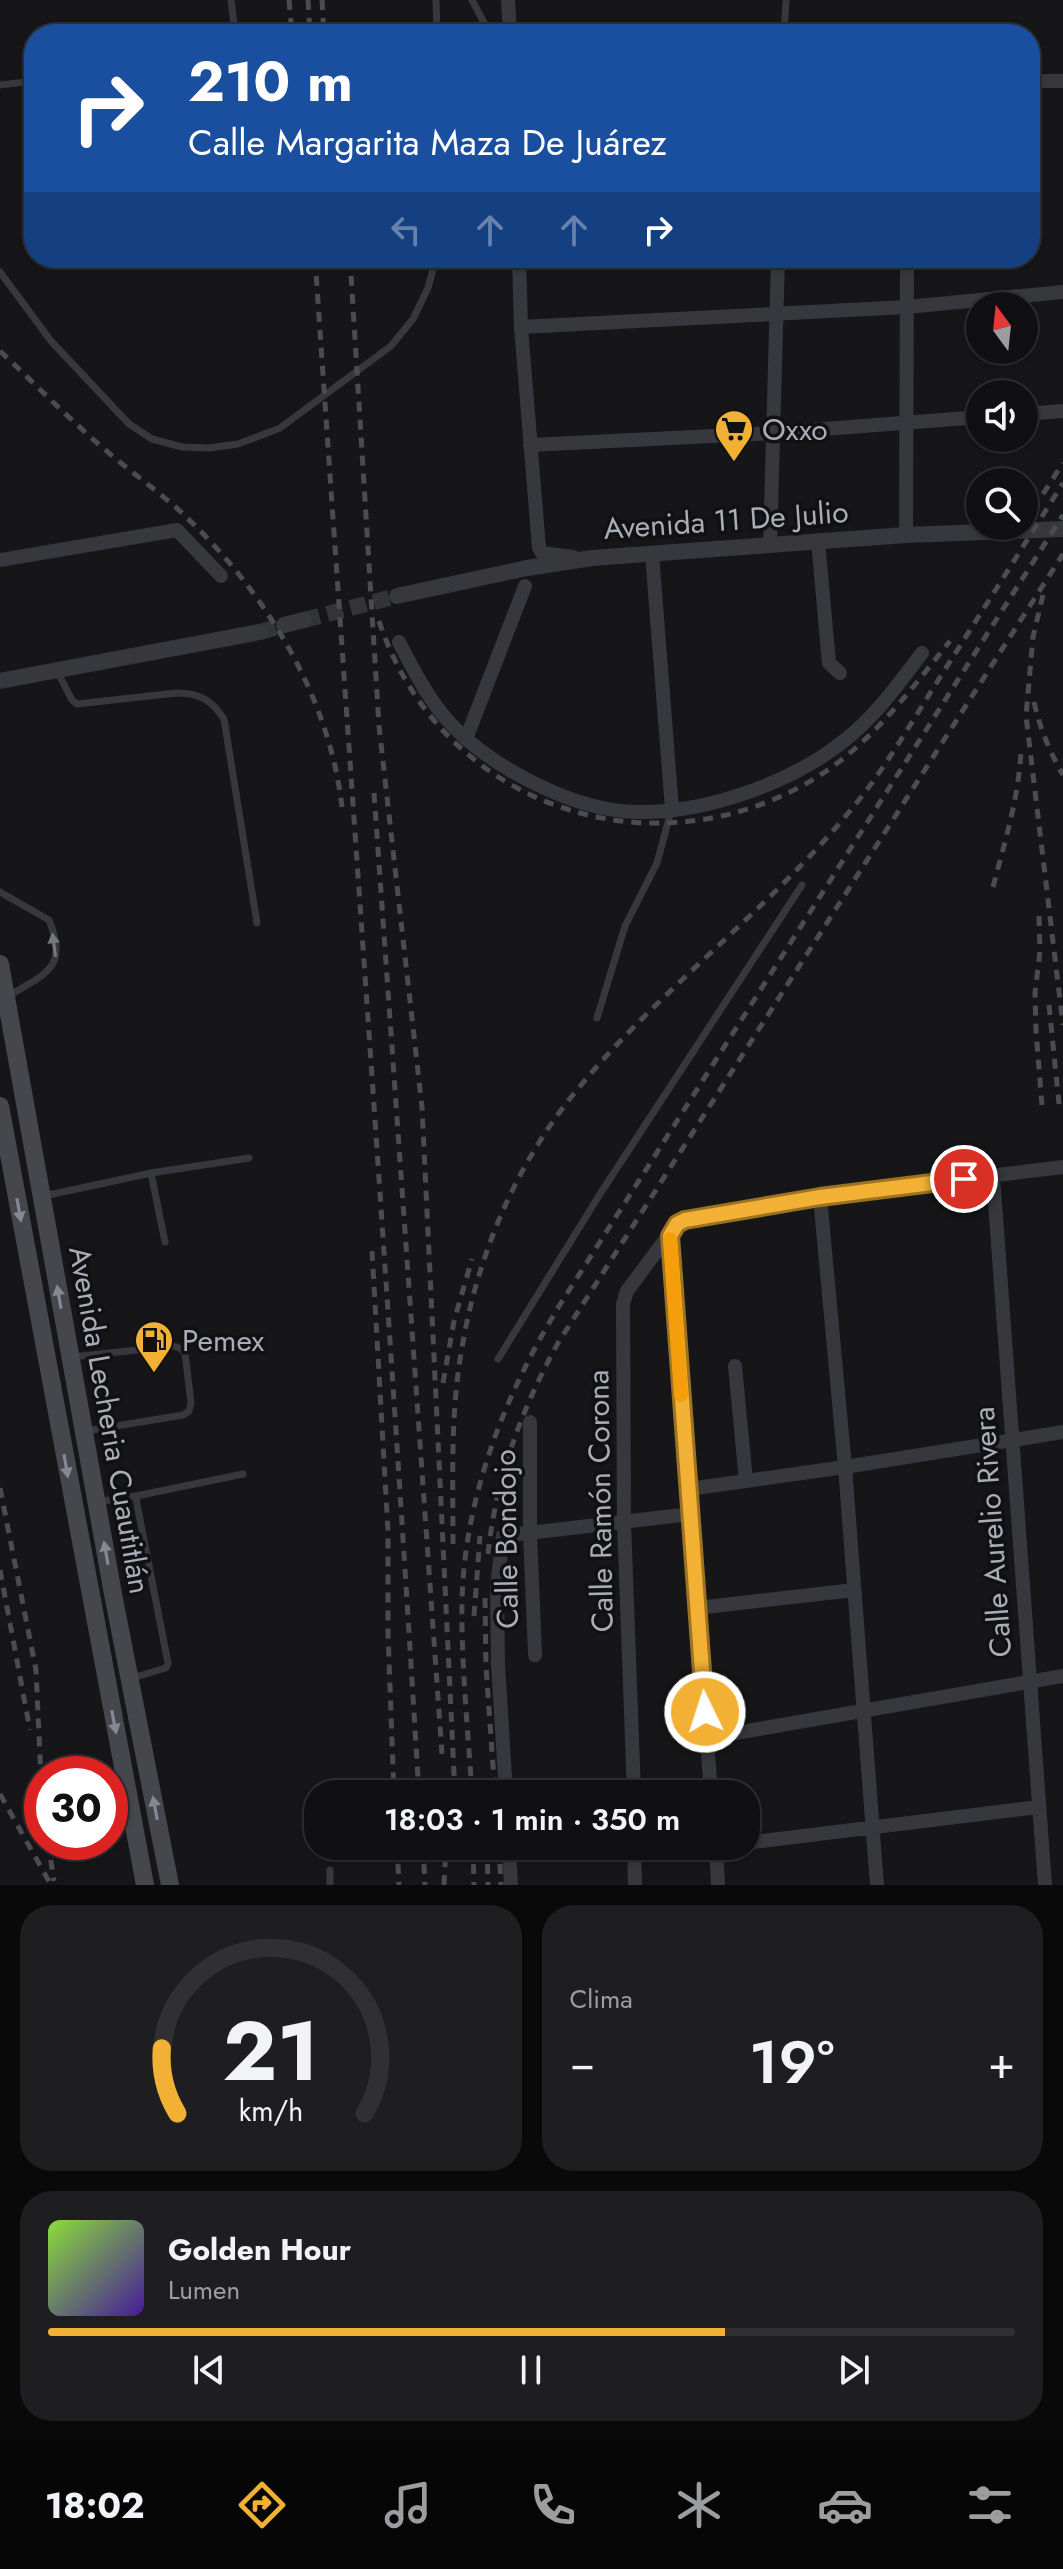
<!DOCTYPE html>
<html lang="es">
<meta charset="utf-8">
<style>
:root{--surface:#101012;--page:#1e1e20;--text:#f1f3f6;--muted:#9c9d9f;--line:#303032;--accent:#f2b134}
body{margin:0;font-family:Jost,sans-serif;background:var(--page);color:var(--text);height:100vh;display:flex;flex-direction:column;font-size:30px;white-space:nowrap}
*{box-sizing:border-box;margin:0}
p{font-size:26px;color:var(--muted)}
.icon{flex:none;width:44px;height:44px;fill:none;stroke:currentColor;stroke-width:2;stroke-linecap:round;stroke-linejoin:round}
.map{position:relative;height:1885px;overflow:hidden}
.side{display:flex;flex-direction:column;gap:20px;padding:20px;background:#09090a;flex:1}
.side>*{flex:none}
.top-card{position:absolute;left:24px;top:24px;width:1016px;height:244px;border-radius:32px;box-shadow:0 2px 6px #0004,0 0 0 2px var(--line);background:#1a4fa0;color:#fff;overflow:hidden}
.needle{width:52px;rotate:345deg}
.tools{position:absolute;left:966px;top:292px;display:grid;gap:16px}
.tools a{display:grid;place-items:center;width:72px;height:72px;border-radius:50%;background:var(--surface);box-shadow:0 2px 6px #0004,0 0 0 2px var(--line);font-size:40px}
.speed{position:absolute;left:24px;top:1756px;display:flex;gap:16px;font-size:40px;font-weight:700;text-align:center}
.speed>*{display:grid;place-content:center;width:104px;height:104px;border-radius:50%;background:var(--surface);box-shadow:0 2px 6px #0004,0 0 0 2px var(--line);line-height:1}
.speed .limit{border:12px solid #d22;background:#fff;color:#111}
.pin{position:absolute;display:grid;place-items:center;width:68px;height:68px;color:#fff;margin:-34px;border:4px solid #fff;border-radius:50%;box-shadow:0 2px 8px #0007}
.me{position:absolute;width:88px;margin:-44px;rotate:356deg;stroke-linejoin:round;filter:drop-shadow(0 0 6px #0008)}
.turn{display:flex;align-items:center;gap:28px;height:168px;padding:0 32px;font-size:36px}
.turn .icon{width:104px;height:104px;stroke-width:2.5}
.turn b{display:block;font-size:56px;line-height:68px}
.lanes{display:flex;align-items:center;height:76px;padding:0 32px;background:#0003;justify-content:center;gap:40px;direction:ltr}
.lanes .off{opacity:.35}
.big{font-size:60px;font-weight:600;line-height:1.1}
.side .card{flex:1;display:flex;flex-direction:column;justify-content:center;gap:12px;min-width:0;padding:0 28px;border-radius:32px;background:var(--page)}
.side .dial{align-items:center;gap:0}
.dial svg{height:208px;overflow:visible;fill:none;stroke:var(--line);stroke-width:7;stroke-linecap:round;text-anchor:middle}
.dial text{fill:var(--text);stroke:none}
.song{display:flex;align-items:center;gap:24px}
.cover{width:96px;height:96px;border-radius:12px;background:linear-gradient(135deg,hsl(90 70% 55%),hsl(260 70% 35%))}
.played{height:8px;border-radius:4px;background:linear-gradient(90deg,var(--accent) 70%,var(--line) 70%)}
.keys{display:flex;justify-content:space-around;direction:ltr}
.heat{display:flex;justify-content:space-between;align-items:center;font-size:44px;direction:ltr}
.side .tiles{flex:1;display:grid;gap:20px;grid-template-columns:1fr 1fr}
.card:last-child{grid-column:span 2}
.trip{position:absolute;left:304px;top:1780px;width:456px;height:80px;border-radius:32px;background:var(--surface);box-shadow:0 2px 6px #0004,0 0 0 2px var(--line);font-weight:600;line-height:80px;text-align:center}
.tabs{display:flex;height:128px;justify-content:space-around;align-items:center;background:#060607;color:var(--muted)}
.tabs .icon{width:56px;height:56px}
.tabs .active{color:var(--accent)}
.tabs b{font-size:36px;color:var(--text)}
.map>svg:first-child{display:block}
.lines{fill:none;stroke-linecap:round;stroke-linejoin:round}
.tertiary-tunnel{stroke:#333438;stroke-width:16;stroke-dasharray:16 8;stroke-linecap:butt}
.service{stroke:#37383d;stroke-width:7}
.minor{stroke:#37383d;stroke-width:14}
.tertiary{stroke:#37383d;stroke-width:16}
.secondary{stroke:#45474d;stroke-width:18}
.rail{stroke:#4a4c52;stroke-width:5;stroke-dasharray:10 8;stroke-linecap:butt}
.oneway{fill:#757881}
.oneway2{fill:#858993}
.route-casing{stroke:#9d7322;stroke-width:20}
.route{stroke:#f2b134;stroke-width:14}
.slow{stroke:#f59e0b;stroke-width:14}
.labels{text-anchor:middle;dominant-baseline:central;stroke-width:7;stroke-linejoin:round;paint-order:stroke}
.poi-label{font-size:30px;fill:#a8adb8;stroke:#111113;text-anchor:start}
.street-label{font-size:30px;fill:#a8adb8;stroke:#111113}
</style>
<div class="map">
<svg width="1063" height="1885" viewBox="0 0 1063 1885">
<rect width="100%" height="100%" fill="#161618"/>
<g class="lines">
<path class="tertiary-tunnel" d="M304,620L397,596
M260,632L284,625"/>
<path class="service" d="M436,0L437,34
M472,0L490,34
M228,34L234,24L231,0
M784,34L786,0
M0,85L34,81
M0,272L51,341L129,424L152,439L182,447L209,448L238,444L280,428L391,346L413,319L428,288L436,258
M57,671L72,700L77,704L176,693C199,693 212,700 224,719L257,923
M0,892L49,920C69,969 45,973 9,996
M597,1018L625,926L657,863L671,811
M151,1173L165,1242
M44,1196L151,1173L249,1158
M73,1357L173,1346L180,1348L185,1353L191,1403L189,1411L183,1415L86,1431
M498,1359L600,1194L802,885
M136,1496L243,1474
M96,1502L136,1496L137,1504L168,1663L166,1668L132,1678
M330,1885V1870"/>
<path class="minor" d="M508,0L510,34
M1030,81H1063
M519,258L521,327L539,548L542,553L573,557
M521,327L907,307L1063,292
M1024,414L1063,411
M530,445L773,433L980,417
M906,535L907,258
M818,541L829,663L840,673
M770,545L778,258
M652,554L672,809
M0,560L177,530L221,576
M399,642C412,667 425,693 443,715C483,764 571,810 635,812C704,814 792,783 845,740C876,716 898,684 922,653
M466,739L525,586
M993,1176L1045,1885
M820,1197L845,1467L877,1885
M670,1236L711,1794
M735,1366L746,1481
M530,1422V1533L535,1655
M689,1489L845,1467L1063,1432
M697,1608L854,1590
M707,1738L1063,1676
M506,1794L498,1664L497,1585L503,1536L690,1514
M634,1794L624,1522L623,1304L627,1291L677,1224L685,1220L820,1197L1063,1167
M690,1794L711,1789
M746,1843L1038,1807
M509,1846L511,1885
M634,1846L635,1885
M716,1846L718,1885"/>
<path class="tertiary" d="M397,596L527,568L592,558L906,535L1063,529
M284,625L304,620
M0,681L260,632"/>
<path class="secondary" d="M0,964L113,1594L170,1885
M0,1106L145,1885"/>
<path class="rail" d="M289,0L292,34
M308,0L310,34
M322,0L324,34
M315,258C350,770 388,1282 419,1794
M350,258L379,726L422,1107L455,1794
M0,351C34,383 67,417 102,447C128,470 157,490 182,513C264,590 329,694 342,807
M1043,494L1063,463
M1043,595L1033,637L1026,716L1063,1025
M379,621C440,806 650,877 814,779C870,745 910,691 950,641
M1034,702C1040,729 1050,752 1063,775
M374,793L442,1754
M993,887C1005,841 1019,797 1021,750
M1039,916L1040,951L1035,993L1036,1031L1042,1105
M1049,1005L1059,1104
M372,1251L388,1531V1633L394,1794
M443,1383L454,1321L472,1259
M0,1488L36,1670L42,1800
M453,1544C453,1477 450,1409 463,1342C478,1257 513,1173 565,1105C645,1001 759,919 844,818C880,777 908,728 937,682C979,616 1021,550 1063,483
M488,1554C496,1478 521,1410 558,1343L1063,554
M0,1570L30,1730
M485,1598L486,1667L495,1794
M474,1616L480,1536
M0,1794L51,1885
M472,1794C468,1730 461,1664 462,1600C465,1494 506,1392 561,1303L1063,515
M48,1842L54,1881
M397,1846L399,1885
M423,1846L425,1885
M473,1846L474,1885
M487,1846L488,1885
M499,1846L501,1885
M444,1885L446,1846"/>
</g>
<defs><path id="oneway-solid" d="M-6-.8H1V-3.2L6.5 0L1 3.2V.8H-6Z" transform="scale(2)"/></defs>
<use class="oneway" href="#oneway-solid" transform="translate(54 945) rotate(-98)"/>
<g class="oneway2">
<use href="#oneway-solid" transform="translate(19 1210) rotate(80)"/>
<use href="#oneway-solid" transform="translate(59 1297) rotate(-100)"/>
<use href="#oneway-solid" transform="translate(66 1466) rotate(80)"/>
<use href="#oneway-solid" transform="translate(106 1553) rotate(-100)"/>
<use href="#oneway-solid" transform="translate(114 1722) rotate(79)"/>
<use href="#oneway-solid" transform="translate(155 1808) rotate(-101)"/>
</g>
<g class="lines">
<g class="route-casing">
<path id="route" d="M705,1712L670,1236L677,1224L685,1220L820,1197L964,1179"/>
</g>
<use href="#route" class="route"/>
<path class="slow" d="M670,1239L681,1395"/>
</g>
<defs>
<g id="supermarket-pin" transform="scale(2)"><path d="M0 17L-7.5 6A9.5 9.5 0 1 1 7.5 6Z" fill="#f2b134" stroke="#111113"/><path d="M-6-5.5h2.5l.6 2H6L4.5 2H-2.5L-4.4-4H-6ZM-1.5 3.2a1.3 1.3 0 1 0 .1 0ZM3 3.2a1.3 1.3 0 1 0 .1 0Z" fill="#111"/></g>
<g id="fuel-pin" transform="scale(2)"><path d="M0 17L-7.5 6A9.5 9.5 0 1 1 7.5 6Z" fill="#f2b134" stroke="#111113"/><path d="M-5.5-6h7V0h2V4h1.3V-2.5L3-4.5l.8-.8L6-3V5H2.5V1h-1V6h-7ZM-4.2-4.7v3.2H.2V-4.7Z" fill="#111"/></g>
</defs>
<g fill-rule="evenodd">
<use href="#supermarket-pin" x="734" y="429"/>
<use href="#fuel-pin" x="154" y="1340"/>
</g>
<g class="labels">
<g class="poi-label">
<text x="762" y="429">Oxxo</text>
<text x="182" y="1340">Pemex</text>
</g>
<g class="street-label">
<text transform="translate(726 520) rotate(-4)">Avenida 11 De Julio</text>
<text transform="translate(110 1420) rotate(80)">Avenida Lecheria Cuautitlán</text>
<text transform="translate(600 1501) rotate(-91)">Calle Ramón Corona</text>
<text transform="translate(992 1532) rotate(-94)">Calle Aurelio Rivera</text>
<text transform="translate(506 1539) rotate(-91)">Calle Bondojo</text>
</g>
</g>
</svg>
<div class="tools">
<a><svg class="needle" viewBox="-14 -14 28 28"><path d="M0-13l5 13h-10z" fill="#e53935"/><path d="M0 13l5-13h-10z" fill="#9c9d9f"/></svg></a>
<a><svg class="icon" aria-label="sound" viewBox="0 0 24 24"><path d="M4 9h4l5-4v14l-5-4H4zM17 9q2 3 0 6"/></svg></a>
<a><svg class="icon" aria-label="search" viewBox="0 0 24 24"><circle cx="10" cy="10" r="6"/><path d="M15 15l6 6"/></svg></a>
</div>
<div class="speed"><div class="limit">30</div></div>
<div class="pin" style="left:964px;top:1179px;background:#d93025"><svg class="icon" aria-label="arrive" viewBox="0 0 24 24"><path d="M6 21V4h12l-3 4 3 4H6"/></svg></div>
<svg class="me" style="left:705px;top:1712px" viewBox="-20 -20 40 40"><circle r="17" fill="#f2b134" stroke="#fff" stroke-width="3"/><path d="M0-11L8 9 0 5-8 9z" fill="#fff"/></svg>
<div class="trip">18:03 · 1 min · 350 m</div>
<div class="top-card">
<div class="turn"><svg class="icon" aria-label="right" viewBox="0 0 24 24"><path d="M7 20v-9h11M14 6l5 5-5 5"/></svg><div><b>210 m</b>Calle Margarita Maza De Juárez</div></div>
<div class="lanes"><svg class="icon off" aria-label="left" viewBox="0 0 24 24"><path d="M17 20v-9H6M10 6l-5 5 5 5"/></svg><svg class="icon off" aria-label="ahead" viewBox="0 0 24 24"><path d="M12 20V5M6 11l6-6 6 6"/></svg><svg class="icon off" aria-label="ahead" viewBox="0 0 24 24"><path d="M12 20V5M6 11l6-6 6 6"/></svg><svg class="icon" aria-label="right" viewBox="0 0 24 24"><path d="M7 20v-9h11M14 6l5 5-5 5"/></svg></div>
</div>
</div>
<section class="side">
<div class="tiles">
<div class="card dial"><svg viewBox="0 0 100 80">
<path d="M14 69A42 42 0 1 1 86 69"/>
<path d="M14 69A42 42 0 0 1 8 44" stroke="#f2b134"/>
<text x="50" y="56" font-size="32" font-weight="700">21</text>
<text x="50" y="72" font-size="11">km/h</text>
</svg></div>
<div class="card"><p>Clima</p>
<div class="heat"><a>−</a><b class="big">19°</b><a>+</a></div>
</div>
<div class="card">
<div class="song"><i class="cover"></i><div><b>Golden Hour</b><p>Lumen</p></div></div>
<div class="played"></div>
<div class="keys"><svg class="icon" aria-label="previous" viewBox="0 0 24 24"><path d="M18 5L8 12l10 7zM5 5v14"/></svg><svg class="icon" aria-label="pause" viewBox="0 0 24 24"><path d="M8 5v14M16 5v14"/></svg><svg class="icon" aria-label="next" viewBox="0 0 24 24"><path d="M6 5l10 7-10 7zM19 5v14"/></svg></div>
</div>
</div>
</section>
<nav class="tabs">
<b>18:02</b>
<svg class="icon active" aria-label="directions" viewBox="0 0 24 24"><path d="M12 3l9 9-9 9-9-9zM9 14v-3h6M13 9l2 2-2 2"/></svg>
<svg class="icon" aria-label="music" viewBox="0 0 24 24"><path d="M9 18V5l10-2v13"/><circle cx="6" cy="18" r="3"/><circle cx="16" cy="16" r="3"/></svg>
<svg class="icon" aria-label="phone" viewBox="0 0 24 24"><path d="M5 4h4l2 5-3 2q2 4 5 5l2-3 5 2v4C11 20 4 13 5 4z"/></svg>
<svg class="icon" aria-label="climate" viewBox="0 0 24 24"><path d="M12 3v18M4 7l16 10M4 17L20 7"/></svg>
<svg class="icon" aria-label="car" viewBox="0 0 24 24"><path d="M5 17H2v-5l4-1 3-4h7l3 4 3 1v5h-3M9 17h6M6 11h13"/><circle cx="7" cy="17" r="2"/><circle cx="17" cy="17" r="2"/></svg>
<svg class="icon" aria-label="filters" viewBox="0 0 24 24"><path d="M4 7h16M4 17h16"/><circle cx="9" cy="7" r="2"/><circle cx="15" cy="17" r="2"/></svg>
</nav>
